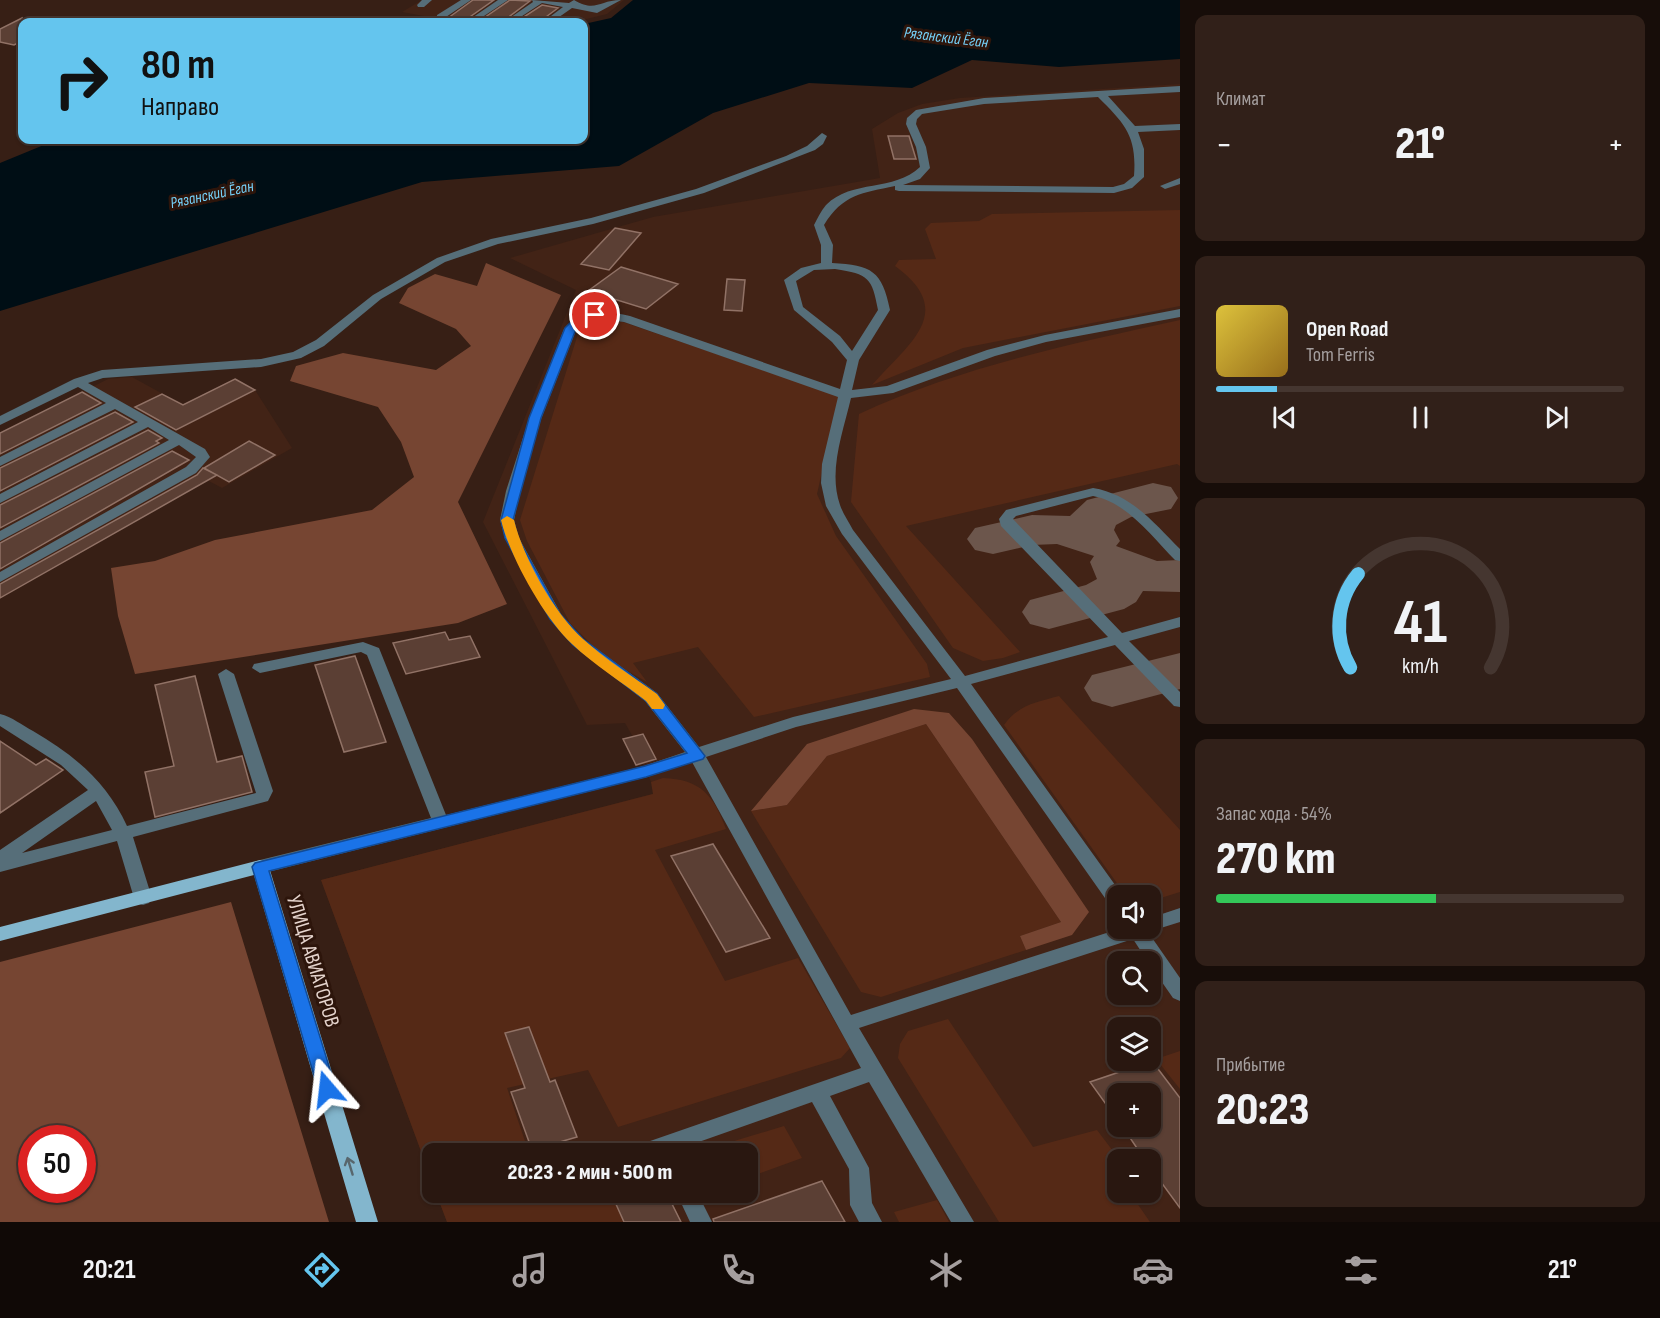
<!DOCTYPE html>
<html lang="ru">
<meta charset="utf-8">
<style>
:root{--surface:#291710;--page:#312019;--text:#f1f3f6;--muted:#a59f9f;--line:#453630;--accent:#64c5ee}
body{margin:0;font-family:"Sofia Sans Condensed",sans-serif;background:var(--page);color:var(--text);height:100vh;display:flex;flex-direction:column;font-size:22px;white-space:nowrap}
*{box-sizing:border-box;margin:0}
p{font-size:20px;color:var(--muted)}
.icon{flex:none;width:33px;height:33px;fill:none;stroke:currentColor;stroke-width:2;stroke-linecap:round;stroke-linejoin:round}
.map{position:relative;flex:1;overflow:hidden}
.panel{display:flex;flex-direction:column;gap:15px;padding:15px;background:#170d09;width:480px}
.panel>*{flex:none}
.hud{position:absolute;left:18px;top:18px;width:570px;height:126px;border-radius:12px;box-shadow:0 2px 4px #0004,0 0 0 2px var(--line);background:#64c5ee;color:#111;overflow:hidden}
.fabs{position:absolute;left:1107px;top:885px;display:grid;gap:12px}
.fabs a{display:grid;place-items:center;width:54px;height:54px;border-radius:12px;background:var(--surface);box-shadow:0 2px 4px #0004,0 0 0 2px var(--line);font-size:30px}
.speed{position:absolute;left:18px;top:1125px;display:flex;gap:12px;font-size:30px;font-weight:700;text-align:center}
.speed>*{display:grid;place-content:center;width:78px;height:78px;border-radius:50%;background:var(--surface);box-shadow:0 2px 4px #0004,0 0 0 2px var(--line);line-height:1}
.speed .limit{border:9px solid #d22;background:#fff;color:#111}
.pin{position:absolute;display:grid;place-items:center;width:51px;height:51px;color:#fff;margin:-26px;border:3px solid #fff;border-radius:50%;box-shadow:0 2px 6px #0007}
.me{position:absolute;width:66px;margin:-33px;rotate:343deg;stroke-linejoin:round;filter:drop-shadow(0 0 4px #0008)}
.turn{display:flex;align-items:center;gap:21px;height:126px;padding:0 24px;font-size:27px}
.turn .icon{width:78px;height:78px;stroke-width:2.5}
.turn b{display:block;font-size:42px;line-height:51px}
.big{font-size:45px;font-weight:800;line-height:1.1}
.panel .tile{flex:1;display:flex;flex-direction:column;justify-content:center;gap:9px;min-width:0;padding:0 21px;border-radius:12px;background:var(--page)}
.panel .dial{align-items:center;gap:0}
.dial svg{height:156px;overflow:visible;fill:none;stroke:var(--line);stroke-width:7;stroke-linecap:round;text-anchor:middle}
.dial text{fill:var(--text);stroke:none}
.song{display:flex;align-items:center;gap:18px}
.cover{width:72px;height:72px;border-radius:9px;background:linear-gradient(135deg,hsl(50 70% 55%),hsl(40 70% 35%))}
.played{height:6px;border-radius:3px;background:linear-gradient(90deg,var(--accent) 15%,var(--line) 15%)}
.keys{display:flex;justify-content:space-around;direction:ltr}
.heat{display:flex;justify-content:space-between;align-items:center;font-size:33px;direction:ltr}
.charge{height:9px;border-radius:4px;background:linear-gradient(90deg,#34c759 54%,var(--line) 0)}
.trip{position:absolute;left:422px;top:1143px;width:336px;height:60px;border-radius:12px;background:var(--surface);box-shadow:0 2px 4px #0004,0 0 0 2px var(--line);font-weight:800;line-height:60px;text-align:center}
.tab-bar{display:flex;height:96px;justify-content:space-around;align-items:center;background:#100906;color:var(--muted)}
.tab-bar .icon{width:42px;height:42px}
.tab-bar .active{color:var(--accent)}
.tab-bar b{font-size:27px;color:var(--text)}
main{display:flex;flex:1;min-height:0}
.map>svg:first-child{display:block}
.built{fill:#422316;fill-rule:evenodd}
.green{fill:#552916}
.forest{fill:#764532;fill-rule:evenodd}
.water{fill:#000e15}
.lines{fill:none;stroke-linecap:round;stroke-linejoin:round}
.taxiway{fill:#6c564c;fill-rule:evenodd}
.building{fill:#5b3f34;stroke:#917266;stroke-width:1.5}
.minor{fill:#566e79;fill-rule:evenodd}
.major{fill:#83b6cd;fill-rule:evenodd}
.oneway{stroke:#58666c}
.route{fill:#1a73e8;stroke:#114b97;stroke-width:1.5}
.slow{fill:#f59e0b}
.labels{text-anchor:middle;dominant-baseline:central;stroke-width:6;stroke-linejoin:round;paint-order:stroke}
.far-water-label{font-size:16px;font-style:italic;fill:#75d1f9;stroke:#2d150b}
.near-street-label{font-size:21px;fill:#e6d5ce;stroke:#2d150b}
</style>
<main>
<div class="map">
<svg width="1180" height="1222" viewBox="0 0 1180 1222">
<rect width="100%" height="100%" fill="#371f15"/>
<path class="built" d="M422,0H624L607,14L574,22H456L402,12Z
M1180,84V1222H447L436,1193L747,1192V1154H432V1181L321,880L656,793L643,764L636,765L623,739L633,737L625,723L587,725L483,522L576,290L510,258L653,217L880,178L872,129L898,113L922,104L960,98ZM1118,896H1150V928H1118ZM1118,962H1150V994H1118ZM1118,1028H1150V1060H1118ZM1118,1094H1150V1126H1118ZM1118,1160H1150V1192H1118Z
M132,377L183,405L235,379L255,390L292,448L222,488L207,480L0,598V433L108,379Z"/>
<path class="green" d="M1180,210V306L963,348L872,385C909,343 958,312 895,266L899,260L936,259L925,229L931,223L979,221L992,214Z
M611,318L839,396L817,494L836,536L927,664L930,677L754,717L698,647L633,663L647,682L605,658L570,623L527,541L520,520L581,324L591,319Z
M1180,320V466L1177,464L906,526L1020,652L1003,658L983,661L953,648L851,502L859,414C961,367 1071,344 1180,320Z
M1059,696L1180,830V892L1151,901L1150,896L1124,893L1004,725C1018,705 1037,702 1059,696Z
M926,724L1061,922L1020,936L1026,950L881,997L861,992L751,811L787,805L827,756Z
M663,778C701,779 714,796 726,829L655,850L725,981L798,958L850,1048L841,1058L618,1127L588,1070L507,1088L529,1153L432,1154V1181L321,880L653,794L651,782Z
M948,1019L1033,1147L1097,1130L1119,1159L1118,1192L1130,1193L1150,1222H999L898,1058L900,1044L908,1031Z
M1180,1051V1089L1156,1059Z
M784,1126L802,1158L747,1178V1154L707,1153L711,1148Z
M543,1192L545,1197L562,1193H611L624,1222H447L436,1193Z
M937,1200L949,1222H899L894,1212Z"/>
<path class="forest" d="M486,263L561,295L458,502L507,604L458,623L135,674L118,616L111,568L155,561L215,540L372,510L414,477L401,442L378,407L290,381L296,366L343,353L436,370L471,346L456,329L399,303L408,288L435,274L477,286Z
M914,709L949,713L972,739L1089,912L1072,935L1026,950L1020,936L1061,922L926,724L827,756L787,805L751,811L807,744Z
M231,902L329,1222H0V962ZM32,1138H82V1190H32Z"/>
<path class="water" d="M633,0H1180V59L1059,67L972,60L912,88L809,83L713,113L619,166L422,182L0,311V163L56,140H584V24L611,18Z"/>
<g class="lines">
<path class="taxiway" d="M1153,483L1171,487L1178,498L1171,509L1131,517L1116,525L1114,530L1120,541L1116,546L1157,561L1180,560V592L1143,591L1136,602L1124,609L1049,629L1030,624L1022,612L1030,600L1086,585L1097,579L1090,562L1094,556L1057,544L1032,545L993,554L975,550L967,539L975,528L1032,515L1070,516L1087,500Z
M1180,653V689L1112,707L1092,701L1084,688L1092,675Z"/>
</g>
<path class="building" d="M473,0H494L464,21L448,18Z
M510,0L530,1L502,22H478Z
M542,5L558,8L539,22H516Z
M22,18V41L14,45L0,42V29Z
M888,136H909L916,159H894Z
M615,228L641,233L609,270L581,264Z
M621,267L678,284L646,309L588,291Z
M727,279L745,280L742,311L724,310Z
M235,379L255,390L176,430L135,407L162,394L183,405Z
M82,392L101,403L0,454V433Z
M115,412L133,422L0,491V468Z
M148,430L162,438L156,441L159,443L0,528V505Z
M249,441L275,455L229,482L204,468Z
M172,451L189,460L0,569V543Z
M203,468L217,475L0,598V584L197,475Z
M445,632L449,640L470,636L480,657L406,674L393,643Z
M355,656L386,742L344,752L315,665Z
M195,676L217,762L242,756L252,792L155,817L145,772L174,766L155,685Z
M643,734L656,759L636,765L623,739Z
M0,741L36,765L46,759L63,770L0,813Z
M713,844L770,938L726,952L671,856Z
M529,1027L550,1082L555,1080L577,1137L532,1150L511,1092L525,1088L505,1033Z
M1152,1061L1180,1098V1208L1150,1167V1160H1145L1122,1126H1150V1094H1118V1121L1090,1082Z
M822,1181L845,1222H714L713,1219Z
M641,1192H666L681,1222H624L615,1202Z"/>
<g class="lines">
<path class="minor" d="M422,0H432L424,7H418L417,5Z
M461,0H471L443,19H437V15Z
M498,0H508L475,22H466Z
M532,0L569,3L574,0C596,13 599,0 621,0L597,13L572,8L552,22H543L563,7L542,3L513,22H504L533,2Z
M1180,86V92L1108,96L1135,126L1180,124V130L1138,132L1144,149V177L1132,188L1114,193L899,191L895,190V186C862,193 843,194 824,225L833,245L832,263C872,265 882,271 890,310L859,360L852,390L887,386L987,350L1045,335L1180,309V317L1046,342L995,356L893,393L851,398C843,432 828,471 840,505C843,514 849,522 853,530L965,676L1108,637L1001,526L999,519L1006,510L1093,488C1131,494 1154,523 1180,549V561L1175,560C1152,537 1127,502 1093,496L1016,516L1013,519L1122,633L1180,617V627L1129,641L1180,692V707L1174,706L1115,645L971,684L1123,896H1118V910L1112,908L957,688L796,727L706,757L851,1015L1122,928H1150V918L1180,908V922L1148,932L1180,978V1001L1173,998L1150,965V962H1148L1133,939L859,1028L974,1222H951L869,1082L830,1096L869,1168L872,1203L882,1222H859L850,1205L849,1169L812,1102L676,1150L677,1154H627L630,1148L861,1068L692,762L647,777L260,874L254,872L251,867L254,862L260,860L431,818L367,655L361,652L260,673L252,668L254,664L363,642L379,648L446,815L644,766L685,752L645,701L573,645L550,619L505,538L500,520L506,491L529,419L564,329C580,308 607,311 630,316L840,389L847,360L832,342L794,310L784,280L801,268L821,263V245L814,225C817,219 821,211 826,205C852,179 894,192 920,167L916,147L906,124L907,118L916,110L984,98ZM1098,97C1125,124 1137,136 1134,176L1124,184L1113,187L903,185L920,179L930,168L926,147L916,124L917,119L922,114L984,104ZM835,269C869,274 872,278 878,310L852,351L840,336L803,307L796,281L814,270ZM596,319L624,322L838,397L822,464L821,483L826,506L842,534L951,679L793,717L699,747L657,693L583,639L561,614L519,538L514,520L520,491L541,419L576,330Z
M822,133L827,136L823,144L815,150L704,193L593,224L498,244L445,262L381,299L324,346L301,358L261,367L103,378L88,383L205,449L210,457L196,473L0,582V572L186,467L196,457L179,445L0,541V531L169,440L148,427L0,503V494L138,422L115,409L0,466V457L106,403L78,387L0,425V416L74,379L102,370L261,359L293,352L316,340L373,295L437,258L491,239L591,218L696,189L786,156L807,146Z
M1180,178V184L1165,189L1160,186Z
M226,669L234,674L273,791L268,801L133,837L152,898L149,903L143,905L137,903L134,898L117,841L0,872V850L88,790L61,765L0,726V714C12,717 22,725 33,731C74,755 107,782 127,826L256,793L218,674ZM96,801L112,830L22,853Z
M676,1192H697L712,1222H690Z"/>
<path class="major" d="M260,860L266,862L269,867L378,1222H356L254,875L0,941V927Z"/>
</g>
<defs><path id="oneway-shaft" d="M-6 0H5M1.5-3L5.5 0L1.5 3" fill="none" stroke-width="1.6" stroke-linecap="round" stroke-linejoin="round" transform="scale(1.5)"/></defs>
<use class="oneway" href="#oneway-shaft" transform="translate(350 1166) rotate(-107)"/>
<path class="route" d="M591,312L600,315L576,329L541,418L513,520L518,538L560,614L583,639L657,694L705,756L703,759L646,777L269,871L336,1089L333,1094L327,1097L320,1094L318,1089L252,867L255,863L645,766L687,753L646,701L573,645L550,619L505,538L501,520L529,418L565,328L572,321Z"/>
<path class="slow" d="M507,516L514,520C523,557 554,613 583,639C605,659 632,676 657,694L665,705L663,709H652L646,701C622,682 594,665 572,644C544,618 510,557 501,520Z"/>
<g class="labels">
<g class="far-water-label">
<text transform="translate(946 38) rotate(7)">Рязанский Ёган</text>
<text transform="translate(212 195) rotate(-12)">Рязанский Ёган</text>
</g>
<g class="near-street-label">
<text transform="translate(313 961) rotate(73)">УЛИЦА АВИАТОРОВ</text>
</g>
</g>
</svg>
<div class="fabs">
<a><svg class="icon" aria-label="sound" viewBox="0 0 24 24"><path d="M4 9h4l5-4v14l-5-4H4zM17 9q2 3 0 6"/></svg></a>
<a><svg class="icon" aria-label="search" viewBox="0 0 24 24"><circle cx="10" cy="10" r="6"/><path d="M15 15l6 6"/></svg></a>
<a><svg class="icon" aria-label="layers" viewBox="0 0 24 24"><path d="M12 4l9 5-9 5-9-5zM3 14l9 5 9-5"/></svg></a>
<a>+</a>
<a>−</a>
</div>
<div class="speed"><div class="limit">50</div></div>
<div class="pin" style="left:595px;top:315px;background:#d93025"><svg class="icon" aria-label="arrive" viewBox="0 0 24 24"><path d="M6 21V4h12l-3 4 3 4H6"/></svg></div>
<svg class="me" style="left:327px;top:1089px" viewBox="-20 -20 40 40"><path d="M0-17L14 15 0 8-14 15z" fill="#1a73e8" stroke="#fff" stroke-width="4"/></svg>
<div class="trip">20:23 · 2 мин · 500 m</div>
<div class="hud">
<div class="turn"><svg class="icon" aria-label="right" viewBox="0 0 24 24"><path d="M7 20v-9h11M14 6l5 5-5 5"/></svg><div><b>80 m</b>Направо</div></div>
</div>
</div>
<section class="panel">
<div class="tile"><p>Климат</p>
<div class="heat"><a>−</a><b class="big">21°</b><a>+</a></div>
</div>
<div class="tile">
<div class="song"><i class="cover"></i><div><b>Open Road</b><p>Tom Ferris</p></div></div>
<div class="played"></div>
<div class="keys"><svg class="icon" aria-label="previous" viewBox="0 0 24 24"><path d="M18 5L8 12l10 7zM5 5v14"/></svg><svg class="icon" aria-label="pause" viewBox="0 0 24 24"><path d="M8 5v14M16 5v14"/></svg><svg class="icon" aria-label="next" viewBox="0 0 24 24"><path d="M6 5l10 7-10 7zM19 5v14"/></svg></div>
</div>
<div class="tile dial"><svg viewBox="0 0 100 80">
<path d="M14 69A42 42 0 1 1 86 69"/>
<path d="M14 69A42 42 0 0 1 18 21" stroke="#64c5ee"/>
<text x="50" y="56" font-size="32" font-weight="700">41</text>
<text x="50" y="72" font-size="11">km/h</text>
</svg></div>
<div class="tile"><p>Запас хода · 54%</p><b class="big">270 km</b><div class="charge"></div></div>
<div class="tile"><p>Прибытие</p><b class="big">20:23</b></div>
</section>
</main>
<nav class="tab-bar">
<b>20:21</b>
<svg class="icon active" aria-label="directions" viewBox="0 0 24 24"><path d="M12 3l9 9-9 9-9-9zM9 14v-3h6M13 9l2 2-2 2"/></svg>
<svg class="icon" aria-label="music" viewBox="0 0 24 24"><path d="M9 18V5l10-2v13"/><circle cx="6" cy="18" r="3"/><circle cx="16" cy="16" r="3"/></svg>
<svg class="icon" aria-label="phone" viewBox="0 0 24 24"><path d="M5 4h4l2 5-3 2q2 4 5 5l2-3 5 2v4C11 20 4 13 5 4z"/></svg>
<svg class="icon" aria-label="climate" viewBox="0 0 24 24"><path d="M12 3v18M4 7l16 10M4 17L20 7"/></svg>
<svg class="icon" aria-label="car" viewBox="0 0 24 24"><path d="M5 17H2v-5l4-1 3-4h7l3 4 3 1v5h-3M9 17h6M6 11h13"/><circle cx="7" cy="17" r="2"/><circle cx="17" cy="17" r="2"/></svg>
<svg class="icon" aria-label="filters" viewBox="0 0 24 24"><path d="M4 7h16M4 17h16"/><circle cx="9" cy="7" r="2"/><circle cx="15" cy="17" r="2"/></svg>
<b>21°</b>
</nav>
